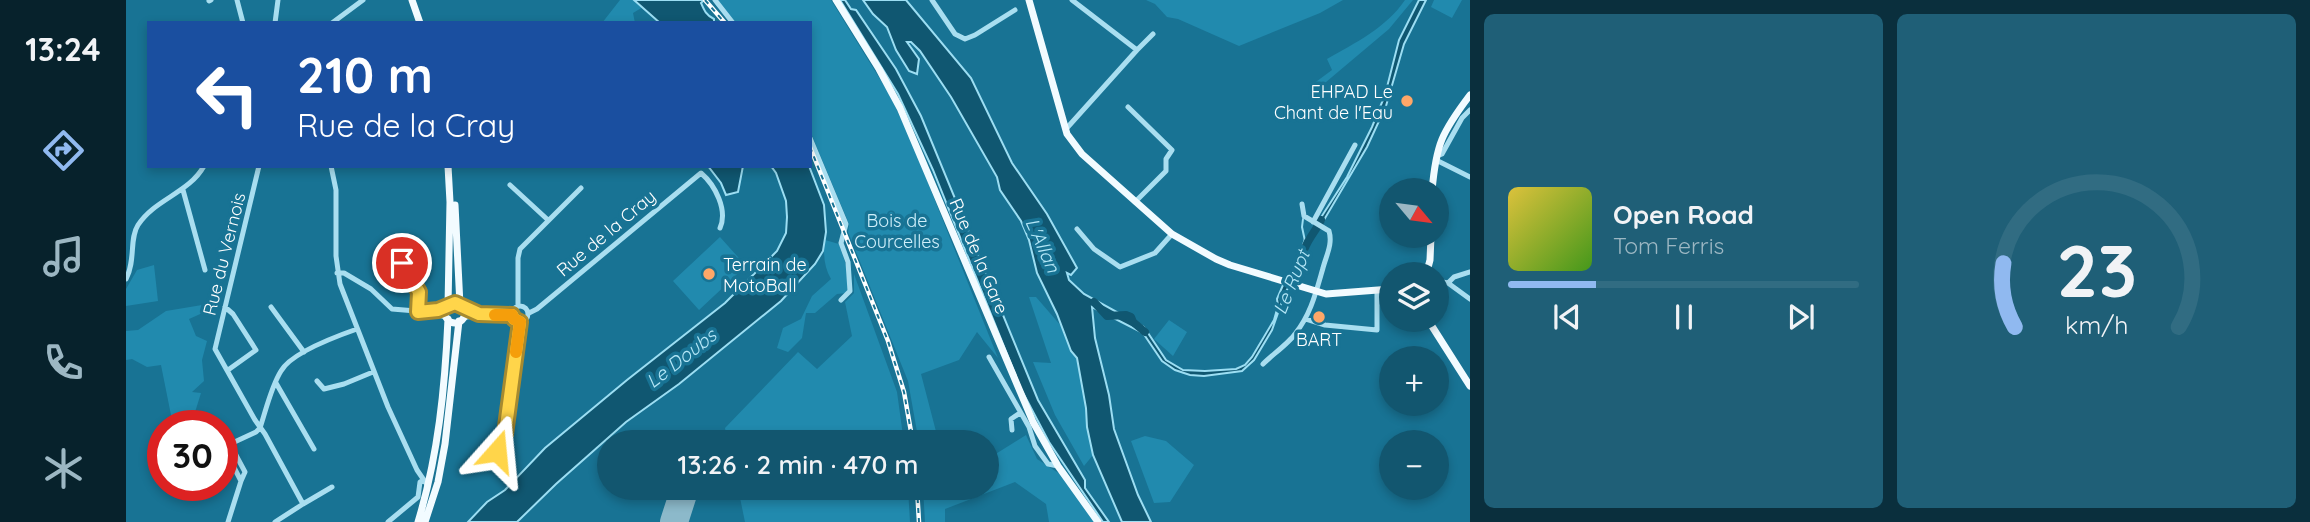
<!DOCTYPE html>
<meta charset="utf-8">
<style>
:root{--surface:#12566f;--page:#1f5f77;--text:#f1f3f6;--muted:#9cb7c3;--line:#316c82;--accent:#90b9f0}
body{margin:0;font-family:Quicksand,sans-serif;background:var(--page);color:var(--text);height:100vh;display:flex;flex-direction:column;font-size:26px;white-space:nowrap}
*{box-sizing:border-box;margin:0}
p{font-size:23px;color:var(--muted)}
.icon{flex:none;width:38px;height:38px;fill:none;stroke:currentColor;stroke-width:2;stroke-linecap:round;stroke-linejoin:round}
.map{position:relative;flex:1;overflow:hidden}
.side{display:flex;flex-direction:column;gap:14px;padding:14px;background:#0a2f3d;width:840px}
.side>*{flex:none}
.top-card{position:absolute;left:21px;top:21px;width:665px;height:147px;border-radius:0px;box-shadow:0 4px 10px #0003;background:#1a4fa0;color:#fff;overflow:hidden}
.needle{width:46px;rotate:119deg}
.tools{position:absolute;left:1253px;top:178px;display:grid;gap:14px}
.tools a{display:grid;place-items:center;width:70px;height:70px;border-radius:50%;background:var(--surface);box-shadow:0 4px 10px #0003;font-size:35px}
.speed{position:absolute;left:21px;top:410px;display:flex;gap:14px;font-size:35px;font-weight:700;text-align:center}
.speed>*{display:grid;place-content:center;width:91px;height:91px;border-radius:50%;background:var(--surface);box-shadow:0 4px 10px #0003;line-height:1}
.speed .limit{border:10px solid #d22;background:#fff;color:#111}
.pin{position:absolute;display:grid;place-items:center;width:60px;height:60px;color:#fff;margin:-30px;border:4px solid #fff;border-radius:50%;box-shadow:0 2px 7px #0007}
.me{position:absolute;width:77px;margin:-38px;rotate:18deg;stroke-linejoin:round;filter:drop-shadow(0 0 5px #0008)}
.turn{display:flex;align-items:center;gap:24px;height:147px;padding:0 35px;font-size:32px}
.turn .icon{width:91px;height:91px;stroke-width:2.5}
.turn b{display:block;font-size:49px;line-height:60px}
.side .card{flex:1;display:flex;flex-direction:column;justify-content:center;gap:10px;min-width:0;padding:0 24px;border-radius:10px;background:var(--page)}
.side .dial{align-items:center;gap:0}
.dial svg{height:182px;overflow:visible;fill:none;stroke:var(--line);stroke-width:7;stroke-linecap:round;text-anchor:middle}
.dial text{fill:var(--text);stroke:none}
.song{display:flex;align-items:center;gap:21px}
.cover{width:84px;height:84px;border-radius:10px;background:linear-gradient(135deg,hsl(50 70% 55%),hsl(100 70% 35%))}
.played{height:7px;border-radius:4px;background:linear-gradient(90deg,var(--accent) 25%,var(--line) 25%)}
.keys{display:flex;justify-content:space-around;direction:ltr}
.side .tiles{flex:1;display:grid;gap:14px;grid-template-columns:repeat(2,1fr)}
.trip{position:absolute;left:471px;top:430px;width:402px;height:70px;border-radius:35px;background:var(--surface);box-shadow:0 4px 10px #0003;font-weight:600;line-height:70px;text-align:center}
main{display:flex;flex:1;min-height:0}
.tab-bar{display:flex;flex-direction:column;width:126px;justify-content:space-around;align-items:center;background:#07222c;color:var(--muted)}
.tab-bar .icon{width:49px;height:49px}
.tab-bar .selected{color:var(--accent)}
.tab-bar b{font-size:32px;color:var(--text)}
.map>svg:first-child{display:block}
.green{fill:#218aae}
.water{fill:#105771;stroke:#9cdef3;stroke-width:2}
.lines{fill:none;stroke-linecap:round;stroke-linejoin:round}
.stream{stroke:#9cdef3;stroke-width:2}
.river{stroke:#105771;stroke-width:8}
.runway{stroke:#8cb9ca;stroke-width:28}
.minor{stroke:#a9def0;stroke-width:5}
.major{stroke:#f2fbff;stroke-width:7}
.rail-casing{stroke:#fff;stroke-width:4.5}
.rail{stroke:#187394;stroke-width:2;stroke-dasharray:5;stroke-linecap:butt}
.route-casing{stroke:#a68a30;stroke-width:18}
.route{stroke:#ffd54a;stroke-width:12}
.slow{stroke:#f59e0b;stroke-width:12}
.poi-dot{fill:#ffa768;stroke:#187394;stroke-width:2.5}
.labels{text-anchor:middle;dominant-baseline:central;stroke-width:7;stroke-linejoin:round;paint-order:stroke}
.poi-label{font-size:18px;fill:#fff;stroke:#187394;text-anchor:end}
.park-label{font-size:18px;fill:#d0f0fb;stroke:#187394}
.street-label{font-size:18px;fill:#fff;stroke:#187394}
.water-label{font-size:19px;font-style:italic;fill:#b5e7f7;stroke:#187394}
</style>
<main>
<nav class="tab-bar">
<b>13:24</b>
<svg class="icon selected" aria-label="directions" viewBox="0 0 24 24"><path d="M12 3l9 9-9 9-9-9zM9 14v-3h6M13 9l2 2-2 2"/></svg>
<svg class="icon" aria-label="music" viewBox="0 0 24 24"><path d="M9 18V5l10-2v13"/><circle cx="6" cy="18" r="3"/><circle cx="16" cy="16" r="3"/></svg>
<svg class="icon" aria-label="phone" viewBox="0 0 24 24"><path d="M5 4h4l2 5-3 2q2 4 5 5l2-3 5 2v4C11 20 4 13 5 4z"/></svg>
<svg class="icon" aria-label="climate" viewBox="0 0 24 24"><path d="M12 3v18M4 7l16 10M4 17L20 7"/></svg>
</nav>
<div class="map">
<svg width="1344" height="522" viewBox="0 0 1344 522">
<rect width="100%" height="100%" fill="#187394"/>
<path class="green" d="M494,0H508L517,7L507,13L509,23H476Z
M591,0H705L762,92L782,133L872,358L851,332L833,360L795,374L813,443H793L782,381L722,232L723,224L684,131V23H608Z
M1020,0H1217L1194,13L1113,46L1052,19L1041,17L1029,4Z
M1279,0H1287L1263,29L1187,93L1183,87L1206,70L1201,59C1229,43 1260,28 1279,0Z
M1308,0H1336L1326,18L1305,7Z
M594,237L620,266L573,310L547,281Z
M699,240L713,244L720,265L722,290L721,293L711,294L689,313H680L676,338L662,352L651,348L657,328L675,319L686,296L705,279C698,267 697,254 699,240Z
M28,265L32,301L0,306V289L11,270Z
M728,274L771,392L778,443H602L599,428L672,352L691,369L726,336L719,302L728,293Z
M903,297H910L936,327L945,351L951,358L960,408L961,427L967,455L958,466L929,415L907,362L925,363Z
M76,305L81,311L63,319L70,336L81,341L76,360L78,381L66,392L75,393L65,425H47L35,365L21,367L6,359L0,360V331L12,330L40,311Z
M1043,320L1061,332L1047,356L1028,339Z
M900,435L911,459L934,474L968,522H923L920,504L889,482L819,509V522H799L797,488H861V456L868,455Z
M1019,436L1040,441L1068,465L1044,502L1028,503L1005,441Z
M612,488H782L784,522H619Z"/>
<path class="water" d="M508,0H578L575,3C578,10 580,15 588,19V23H534Z
M714,0H719L725,9L730,10L770,69L795,116L912,400L959,480V488L983,522H977L923,442L895,389L807,170L772,94Z
M737,0H780L845,78L886,163L921,214L951,268L945,275L941,273L943,280L958,294L1018,327L1040,360L1057,370L1079,371L1110,369L1119,365L1126,357L1148,320L1152,306L1151,299L1160,278L1168,270L1179,239L1184,241L1172,272L1159,293L1146,330L1128,360L1116,371L1078,376L1064,375L1049,370L1036,361L1017,333L966,307L969,338L983,395L988,429L1012,495L1025,522H996L967,455L961,427L960,408L951,358L945,351L931,314L911,273L903,240L895,221L874,190L871,177L825,97L794,51L785,42H781L793,59L791,74L783,71L770,50L761,27L747,14Z
M1293,0H1300L1278,44L1260,106L1241,147L1195,225L1192,222L1221,177L1246,127L1259,95L1273,40Z
M582,166H617L612,192L600,195L595,183Z
M645,166H683L698,205L700,232L697,251L689,264L655,301L553,384L500,422L430,484L391,522H342L361,502L379,490L419,448L501,380L599,303L651,251L660,233L661,217L660,201L650,173Z"/>
<g class="lines">
<path class="stream" d="M1177,219L1176,227L1179,241"/>
<path class="river" d="M1179,248C1183,237 1190,231 1195,220
M968,302L981,316L1000,315L1005,317L1007,322L1019,332"/>
<path class="runway" d="M548,522L559,488"/>
<path class="minor" d="M111,0L117,23
M589,0L607,23
M806,0L829,34L839,39L849,35L889,10
M83,1L85,0
M149,23L152,0
M206,23L237,0
M1011,50L1027,34
M1002,107L1046,150L1040,159V171L1009,202
M940,129L1011,50L946,0
M684,138L720,224L715,243L722,262L724,291L715,300
M1311,156L1316,154L1336,118L1344,110
M1310,160L1344,177
M133,166L89,349L129,420L139,434L177,504L206,487
M205,166L210,190V256L214,284L262,407L291,470L302,486
M384,185L422,220
M57,190L79,270
M1187,222L1229,145
M951,229L968,249L994,267L1029,253L1046,234
M276,263L293,292L291,312
M211,273H218L245,289L266,309L302,312L320,317
M0,279C10,260 3,239 12,225C29,199 63,193 78,166
M1311,281L1322,283L1344,299
M1322,283L1328,277L1344,272
M392,305V258L394,249L455,188
M386 314a8 8 0 1 1 16 0a8 8 0 1 1-16 0Z
M99,307L107,314L130,350L102,370
M145,307L178,352
M337,308L353,314L386,315
M403,313L411,309L575,173C589,185 602,210 594,228
M337,318L353,314
M1180,319L1199,325L1251,330V290
M863,357L903,427L909,446L922,464L932,466
M1137,364C1146,355 1163,343 1169,334C1185,314 1190,292 1197,268C1200,256 1207,244 1203,231L1178,216L1176,204
M191,381L198,389L218,384L247,372
M150,383L188,449
M886,430L885,419L894,413
M104,444L119,472L115,481
M367,457L379,434L394,322
M102,522L115,481L99,450L102,445L130,432L134,428C140,410 145,387 155,371C165,353 211,336 231,329
M149,522L177,504
M262,522L292,497L294,482L297,480"/>
<path class="major" d="M286,0L294,23
M710,0L753,69L774,108L907,422L932,466L972,522
M903,0L941,134L956,154L1046,234L1090,259L1104,265L1200,294L1265,289
M322,166L324,202L322,306
M1306,191C1310,144 1316,132 1344,95
M329,205L334,305
M1300,275L1304,260L1305,236
M319 313a10 10 0 1 1 20 0a10 10 0 1 1-20 0Z
M1302,320L1344,386
M292,522C312,456 319,388 322,319
M299,522L312,482L319,444L333,321"/>
<g class="rail-casing">
<path id="rail" d="M579,0L599,23
M684,147L762,341L778,392L787,443
M791,488L793,522"/>
</g>
<use href="#rail" class="rail"/>
</g>
<g class="lines">
<g class="route-casing">
<path id="route" d="M276,263L293,292L292,312L312,310L329,303L353,314L386,315L388,319L394,322L379,434L371,451"/>
</g>
<use href="#route" class="route"/>
<path class="slow" d="M369,315H386L388,319L394,322L390,352"/>
</g>
<g class="poi-dot">
<circle cx="1281" cy="101" r="7"/>
<circle cx="583" cy="274" r="7"/>
<circle cx="1193" cy="317" r="7"/>
</g>
<g class="labels">
<g class="poi-label">
<text x="1267" y="91">EHPAD Le<tspan x="1267" dy="21">Chant de l'Eau</tspan></text>
<text x="597" y="264" text-anchor="start">Terrain de<tspan x="597" dy="21">MotoBall</tspan></text>
<text x="1193" y="339" text-anchor="middle">BART</text>
</g>
<g class="park-label">
<text x="771" y="220">Bois de<tspan x="771" dy="21">Courcelles</tspan></text>
</g>
<g class="street-label">
<text transform="translate(480 233) rotate(-40)">Rue de la Cray</text>
<text transform="translate(98 254) rotate(-76)">Rue du Vernois</text>
<text transform="translate(853 256) rotate(67)">Rue de la Gare</text>
</g>
<g class="water-label">
<text transform="translate(917 245) rotate(66)">L'Allan</text>
<text transform="translate(1165 282) rotate(-68)">Le Rupt</text>
<text transform="translate(555 358) rotate(-38)">Le Doubs</text>
</g>
</g>
</svg>
<div class="tools">
<a><svg class="needle" viewBox="-14 -14 28 28"><path d="M0-13l5 13h-10z" fill="#e53935"/><path d="M0 13l5-13h-10z" fill="#9cb7c3"/></svg></a>
<a><svg class="icon" aria-label="layers" viewBox="0 0 24 24"><path d="M12 4l9 5-9 5-9-5zM3 14l9 5 9-5"/></svg></a>
<a>+</a>
<a>−</a>
</div>
<div class="speed"><div class="limit">30</div></div>
<div class="pin" style="left:276px;top:263px;background:#d93025"><svg class="icon" aria-label="arrive" viewBox="0 0 24 24"><path d="M6 21V4h12l-3 4 3 4H6"/></svg></div>
<svg class="me" style="left:371px;top:451px" viewBox="-20 -20 40 40"><path d="M0-17L14 15 0 8-14 15z" fill="#ffd54a" stroke="#fff" stroke-width="4"/></svg>
<div class="trip">13:26 · 2 min · 470 m</div>
<div class="top-card">
<div class="turn"><svg class="icon" aria-label="left" viewBox="0 0 24 24"><path d="M17 20v-9H6M10 6l-5 5 5 5"/></svg><div><b>210 m</b>Rue de la Cray</div></div>
</div>
</div>
<section class="side">
<div class="tiles">
<div class="card">
<div class="song"><i class="cover"></i><div><b>Open Road</b><p>Tom Ferris</p></div></div>
<div class="played"></div>
<div class="keys"><svg class="icon" aria-label="previous" viewBox="0 0 24 24"><path d="M18 5L8 12l10 7zM5 5v14"/></svg><svg class="icon" aria-label="pause" viewBox="0 0 24 24"><path d="M8 5v14M16 5v14"/></svg><svg class="icon" aria-label="next" viewBox="0 0 24 24"><path d="M6 5l10 7-10 7zM19 5v14"/></svg></div>
</div>
<div class="card dial"><svg viewBox="0 0 100 80">
<path d="M14 69A42 42 0 1 1 86 69"/>
<path d="M14 69A42 42 0 0 1 9 41" stroke="#90b9f0"/>
<text x="50" y="56" font-size="32" font-weight="700">23</text>
<text x="50" y="72" font-size="11">km/h</text>
</svg></div>
</div>
</section>
</main>
